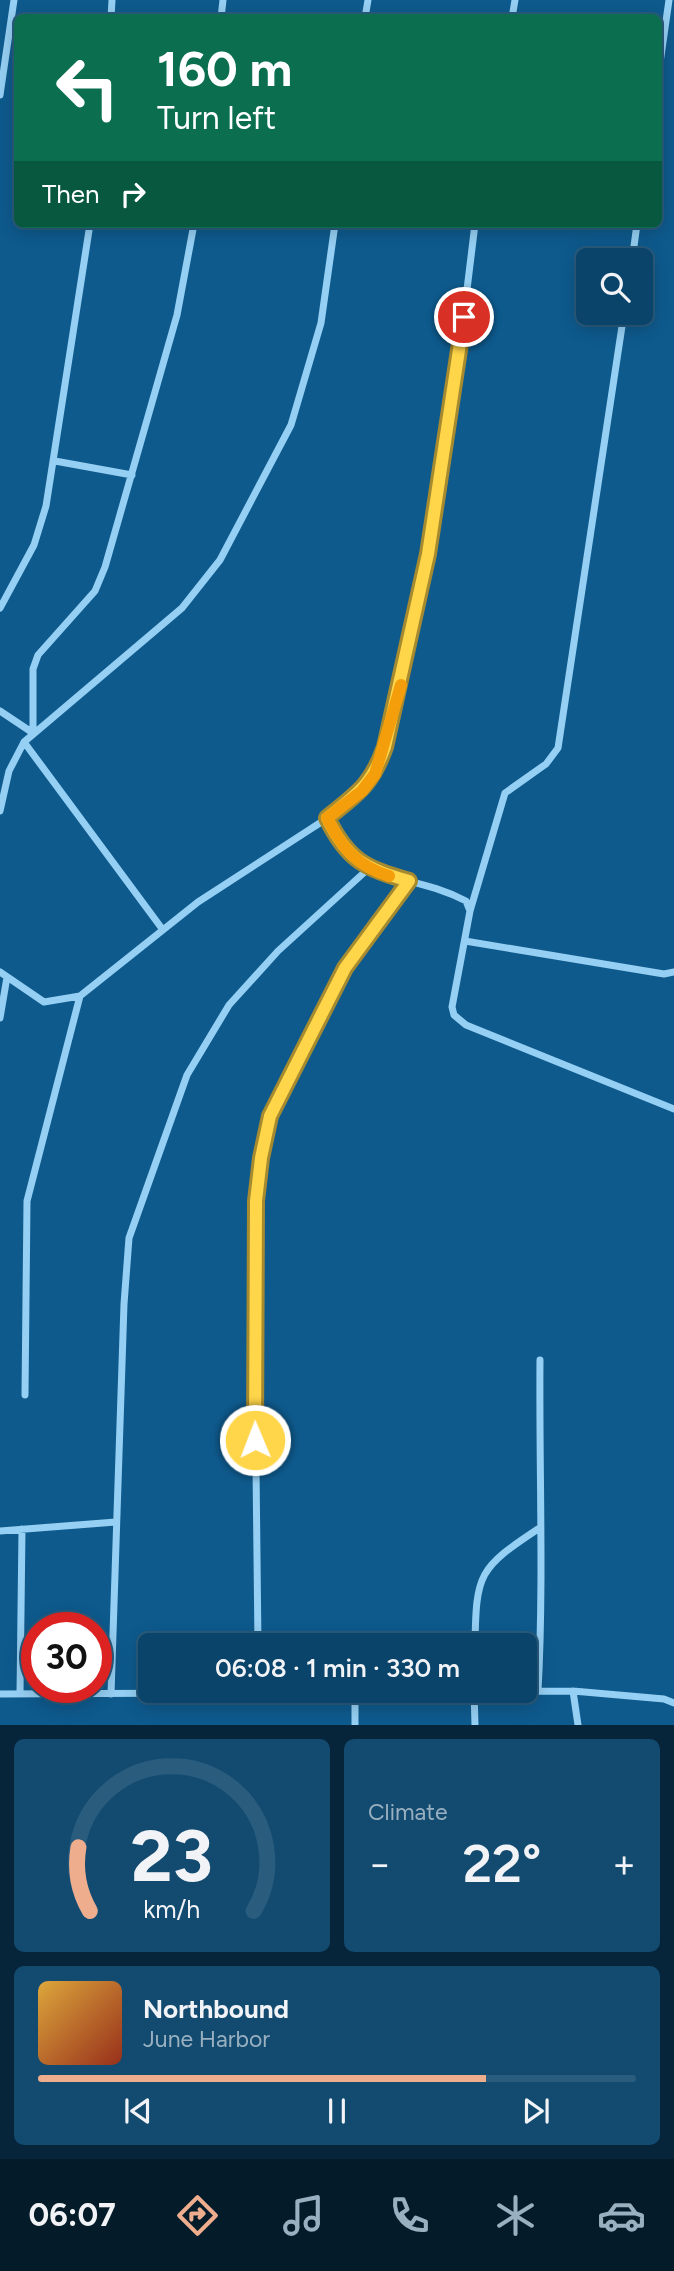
<!DOCTYPE html>
<meta charset="utf-8">
<style>
:root{--surface:#0a446a;--page:#134b70;--text:#f1f3f6;--muted:#99b0c1;--line:#2a5c7e;--accent:#eead8d}
body{margin:0;font-family:Figtree,sans-serif;background:var(--page);color:var(--text);height:100vh;display:flex;flex-direction:column;font-size:26px;white-space:nowrap}
*{box-sizing:border-box;margin:0}
p{font-size:23px;color:var(--muted)}
.icon{flex:none;width:38px;height:38px;fill:none;stroke:currentColor;stroke-width:2;stroke-linecap:round;stroke-linejoin:round}
.map{position:relative;height:1725px;overflow:hidden}
.side{display:flex;flex-direction:column;gap:14px;padding:14px;background:#06253a;flex:1}
.side>*{flex:none}
.banner{position:absolute;left:14px;top:14px;width:648px;height:214px;border-radius:10px;box-shadow:0 4px 18px #0003,0 0 0 2px var(--line);background:#0b6e4f;color:#fff;overflow:hidden}
.buttons{position:absolute;left:576px;top:248px;display:grid;gap:14px}
.buttons a{display:grid;place-items:center;width:77px;height:77px;border-radius:10px;background:var(--surface);box-shadow:0 4px 18px #0003,0 0 0 2px var(--line);font-size:35px}
.speed{position:absolute;left:21px;top:1612px;display:flex;gap:14px;font-size:35px;font-weight:700;text-align:center}
.speed>*{display:grid;place-content:center;width:91px;height:91px;border-radius:50%;background:var(--surface);box-shadow:0 4px 18px #0003,0 0 0 2px var(--line);line-height:1}
.speed .limit{border:10px solid #d22;background:#fff;color:#111}
.pin{position:absolute;display:grid;place-items:center;width:60px;height:60px;color:#fff;margin:-30px;border:4px solid #fff;border-radius:50%;box-shadow:0 2px 7px #0007}
.me{position:absolute;width:77px;margin:-38px;rotate:359deg;stroke-linejoin:round;filter:drop-shadow(0 0 5px #0008)}
.turn{display:flex;align-items:center;gap:24px;height:147px;padding:0 28px;font-size:32px}
.turn .icon{width:91px;height:91px;stroke-width:2.5}
.turn b{display:block;font-size:49px;line-height:60px}
.then{display:flex;align-items:center;height:66px;padding:0 28px;background:#0003;gap:14px;font-size:26px}
.big{font-size:52px;font-weight:600;line-height:1.1}
.side .widget{flex:1;display:flex;flex-direction:column;justify-content:center;gap:10px;min-width:0;padding:0 24px;border-radius:10px;background:var(--page)}
.side .dial{align-items:center;gap:0}
.dial svg{height:182px;overflow:visible;fill:none;stroke:var(--line);stroke-width:7;stroke-linecap:round;text-anchor:middle}
.dial text{fill:var(--text);stroke:none}
.song{display:flex;align-items:center;gap:21px}
.cover{width:84px;height:84px;border-radius:10px;background:linear-gradient(135deg,hsl(40 70% 55%),hsl(10 70% 35%))}
.played{height:7px;border-radius:4px;background:linear-gradient(90deg,var(--accent) 75%,var(--line) 75%)}
.keys{display:flex;justify-content:space-around;direction:ltr}
.heat{display:flex;justify-content:space-between;align-items:center;font-size:38px;direction:ltr}
.side .tiles{flex:1;display:grid;gap:14px;grid-template-columns:1fr 1fr}
.widget:last-child{grid-column:span 2}
.trip{position:absolute;left:138px;top:1633px;width:399px;height:70px;border-radius:10px;background:var(--surface);box-shadow:0 4px 18px #0003,0 0 0 2px var(--line);font-weight:600;line-height:70px;text-align:center}
.dock{display:flex;height:112px;justify-content:space-around;align-items:center;background:#041b2a;color:var(--muted)}
.dock .icon{width:49px;height:49px}
.dock .on{color:var(--accent)}
.dock b{font-size:32px;color:var(--text)}
.map>svg:first-child{display:block}
.lines{fill:none;stroke-linecap:round;stroke-linejoin:round}
.minor{stroke:#95cff3;stroke-width:7}
.route-casing{stroke:#a68a30;stroke-width:18}
.route{stroke:#ffd54a;stroke-width:12}
.slow{stroke:#f59e0b;stroke-width:12}
</style>
<div class="map">
<svg width="674" height="1725" viewBox="0 0 674 1725">
<rect width="100%" height="100%" fill="#0e5a8d"/>
<g class="lines">
<path class="minor" d="M111,18L112,0
M221,18L223,0
M365,18L368,0
M512,18L515,0
M658,77L669,0
M0,95L14,0
M632,261L637,224
M55,461L132,475
M0,608L34,545L46,506L90,224
M0,711L33,733
M33,733V669L38,655L95,591L105,567L177,315L194,224
M24,742L163,930
M0,811L9,771L24,742L182,608L220,560L291,425L321,323L335,224
M326,819C364,891 404,869 466,901L470,911L452,1007L454,1015L466,1025L674,1109
M470,911L505,793L546,764L558,748L624,313
M465,941L664,974L674,972
M0,972L44,1002L80,996L198,902L326,819L362,791L375,774L401,685L428,554L458,363L475,224
M0,1018L7,977
M25,1395L27,1201L80,996
M0,1531L116,1522
M258,1645L254,1289L256,1201L261,1158L270,1116L345,968L409,881
M475,1645C476,1573 479,1568 538,1529
M474,1690L475,1725
M538,1691C544,1581 539,1471 540,1360
M573,1691L578,1725
M355,1692V1725
M0,1694L573,1691L664,1699L674,1703
M20,1694L22,1529
M111,1694L124,1304L129,1238L187,1075L229,1005L278,951L368,869"/>
</g>
<g class="lines">
<g class="route-casing">
<path id="route" d="M255,1440L256,1201L261,1158L270,1116L345,968L409,881C365,868 348,861 327,818C358,793 371,786 385,747L428,554L464,317"/>
</g>
<use href="#route" class="route"/>
<path class="slow" d="M389,876C357,866 342,848 327,818L362,791L375,774L401,685"/>
</g>
</svg>
<div class="buttons">
<a><svg class="icon" aria-label="search" viewBox="0 0 24 24"><circle cx="10" cy="10" r="6"/><path d="M15 15l6 6"/></svg></a>
</div>
<div class="speed"><div class="limit">30</div></div>
<div class="pin" style="left:464px;top:317px;background:#d93025"><svg class="icon" aria-label="arrive" viewBox="0 0 24 24"><path d="M6 21V4h12l-3 4 3 4H6"/></svg></div>
<svg class="me" style="left:255px;top:1440px" viewBox="-20 -20 40 40"><circle r="17" fill="#ffd54a" stroke="#fff" stroke-width="3"/><path d="M0-11L8 9 0 5-8 9z" fill="#fff"/></svg>
<div class="trip">06:08 · 1 min · 330 m</div>
<div class="banner">
<div class="turn"><svg class="icon" aria-label="left" viewBox="0 0 24 24"><path d="M17 20v-9H6M10 6l-5 5 5 5"/></svg><div><b>160 m</b>Turn left</div></div>
<div class="then">Then<svg class="icon" aria-label="right" viewBox="0 0 24 24"><path d="M7 20v-9h11M14 6l5 5-5 5"/></svg></div>
</div>
</div>
<section class="side">
<div class="tiles">
<div class="widget dial"><svg viewBox="0 0 100 80">
<path d="M14 69A42 42 0 1 1 86 69"/>
<path d="M14 69A42 42 0 0 1 9 41" stroke="#eead8d"/>
<text x="50" y="56" font-size="32" font-weight="700">23</text>
<text x="50" y="72" font-size="11">km/h</text>
</svg></div>
<div class="widget"><p>Climate</p>
<div class="heat"><a>−</a><b class="big">22°</b><a>+</a></div>
</div>
<div class="widget">
<div class="song"><i class="cover"></i><div><b>Northbound</b><p>June Harbor</p></div></div>
<div class="played"></div>
<div class="keys"><svg class="icon" aria-label="previous" viewBox="0 0 24 24"><path d="M18 5L8 12l10 7zM5 5v14"/></svg><svg class="icon" aria-label="pause" viewBox="0 0 24 24"><path d="M8 5v14M16 5v14"/></svg><svg class="icon" aria-label="next" viewBox="0 0 24 24"><path d="M6 5l10 7-10 7zM19 5v14"/></svg></div>
</div>
</div>
</section>
<nav class="dock">
<b>06:07</b>
<svg class="icon on" aria-label="directions" viewBox="0 0 24 24"><path d="M12 3l9 9-9 9-9-9zM9 14v-3h6M13 9l2 2-2 2"/></svg>
<svg class="icon" aria-label="music" viewBox="0 0 24 24"><path d="M9 18V5l10-2v13"/><circle cx="6" cy="18" r="3"/><circle cx="16" cy="16" r="3"/></svg>
<svg class="icon" aria-label="phone" viewBox="0 0 24 24"><path d="M5 4h4l2 5-3 2q2 4 5 5l2-3 5 2v4C11 20 4 13 5 4z"/></svg>
<svg class="icon" aria-label="climate" viewBox="0 0 24 24"><path d="M12 3v18M4 7l16 10M4 17L20 7"/></svg>
<svg class="icon" aria-label="car" viewBox="0 0 24 24"><path d="M5 17H2v-5l4-1 3-4h7l3 4 3 1v5h-3M9 17h6M6 11h13"/><circle cx="7" cy="17" r="2"/><circle cx="17" cy="17" r="2"/></svg>
</nav>
